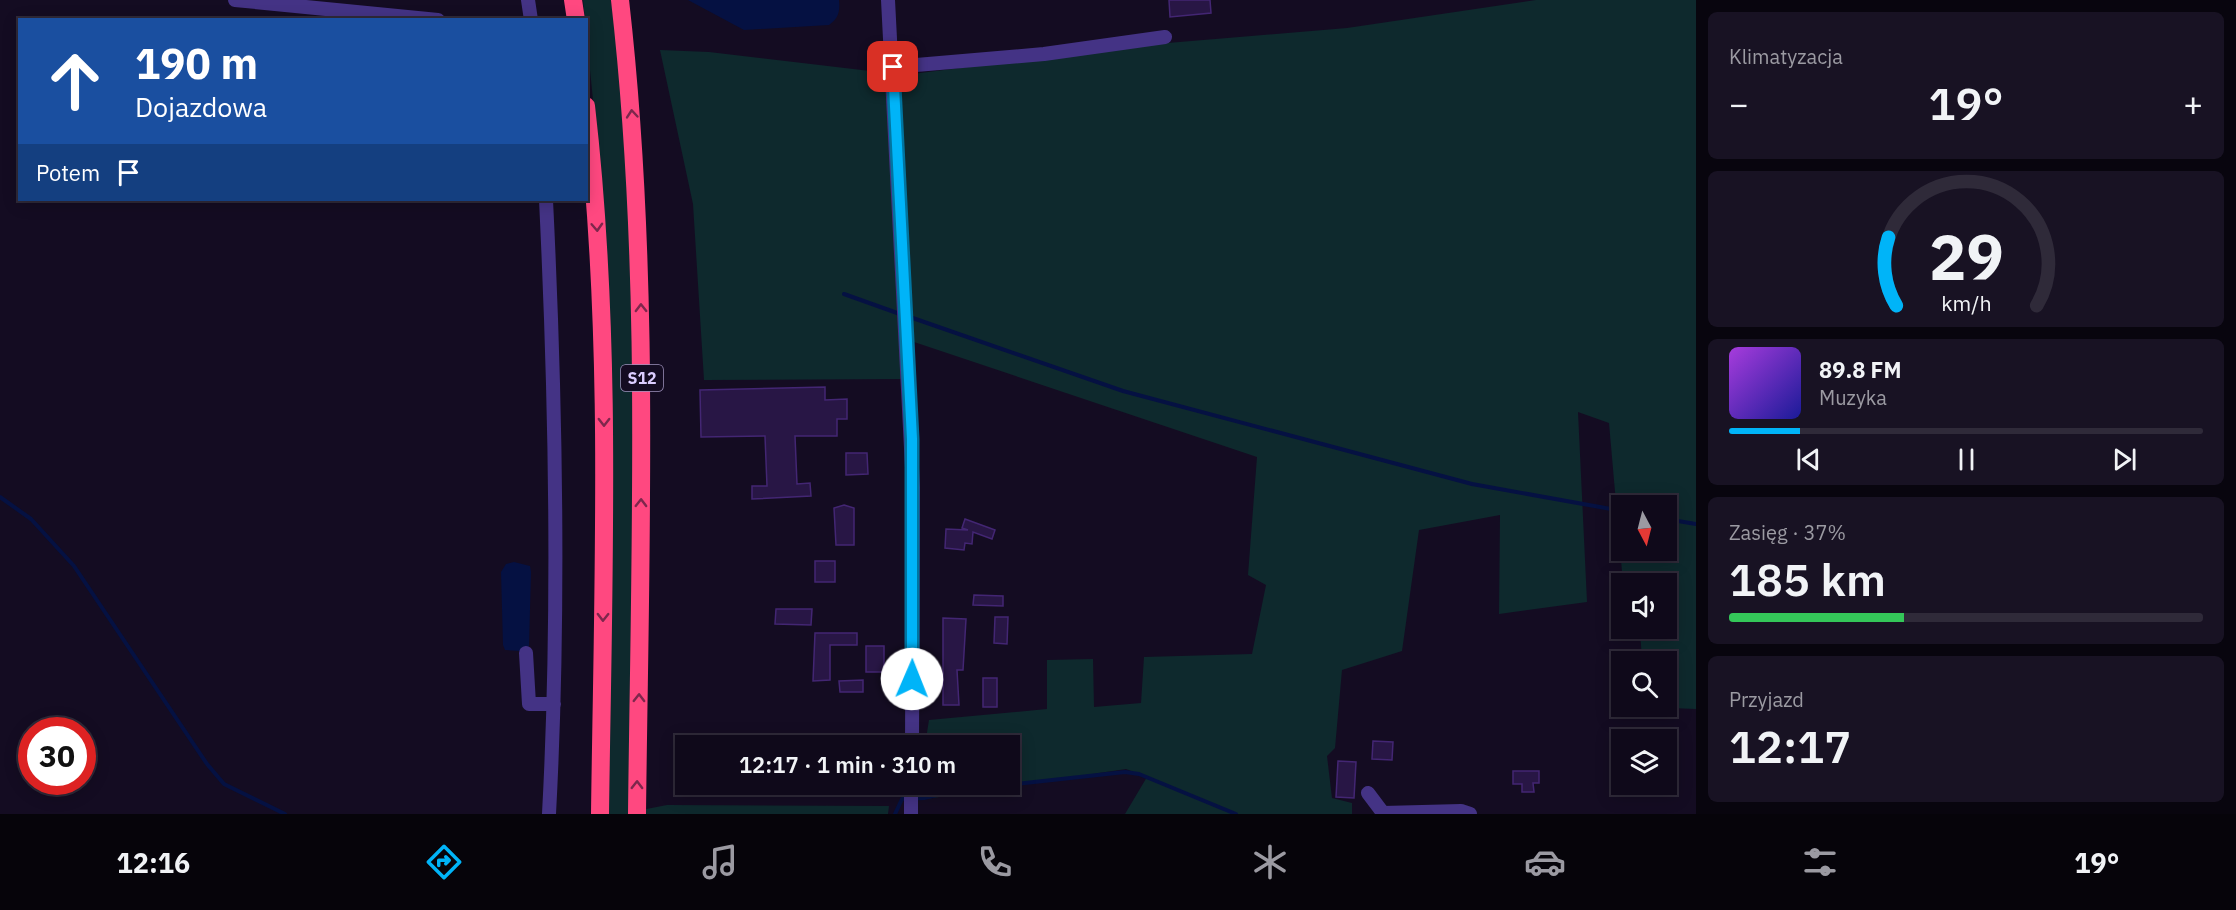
<!DOCTYPE html>
<html lang="pl">
<meta charset="utf-8">
<style>
:root{--surface:#0f091a;--page:#181223;--text:#f1f3f6;--muted:#9b9aa2;--line:#2f2a39;--accent:#00b4f8}
body{margin:0;font-family:"IBM Plex Sans",sans-serif;background:var(--page);color:var(--text);height:100vh;display:flex;flex-direction:column;font-size:22px;white-space:nowrap}
*{box-sizing:border-box;margin:0}
p{font-size:20px;color:var(--muted)}
.icon{flex:none;width:33px;height:33px;fill:none;stroke:currentColor;stroke-width:2;stroke-linecap:round;stroke-linejoin:round}
.map{position:relative;flex:1;overflow:hidden}
.details{display:flex;flex-direction:column;gap:12px;padding:12px;background:#08050e;width:540px}
.details>*{flex:none}
.hud{position:absolute;left:18px;top:18px;width:570px;height:183px;border-radius:0px;box-shadow:0 3px 15px #0003,0 0 0 2px var(--line);background:#1a4fa0;color:#fff;overflow:hidden}
.needle{width:39px;rotate:173deg}
.buttons{position:absolute;left:1611px;top:495px;display:grid;gap:12px}
.buttons a{display:grid;place-items:center;width:66px;height:66px;border-radius:0px;background:var(--surface);box-shadow:0 3px 15px #0003,0 0 0 2px var(--line);font-size:30px}
.speed{position:absolute;left:18px;top:717px;display:flex;gap:12px;font-size:30px;font-weight:700;text-align:center}
.speed>*{display:grid;place-content:center;width:78px;height:78px;border-radius:50%;background:var(--surface);box-shadow:0 3px 15px #0003,0 0 0 2px var(--line);line-height:1}
.speed .limit{border:9px solid #d22;background:#fff;color:#111}
.pin{position:absolute;display:grid;place-items:center;width:51px;height:51px;color:#fff;margin:-26px;border-radius:12px;box-shadow:0 3px 9px #0006}
.me{position:absolute;width:66px;margin:-33px;rotate:1deg;stroke-linejoin:round;filter:drop-shadow(0 0 4px #0008)}
.turn{display:flex;align-items:center;gap:21px;height:126px;padding:0 18px;font-size:27px}
.turn .icon{width:78px;height:78px;stroke-width:2.5}
.turn b{display:block;font-size:42px;line-height:51px}
.then{display:flex;align-items:center;height:57px;padding:0 18px;background:#0003;gap:12px;font-size:22px}
.big{font-size:45px;font-weight:600;line-height:1.1}
.details .tile{flex:1;display:flex;flex-direction:column;justify-content:center;gap:9px;min-width:0;padding:0 21px;border-radius:9px;background:var(--page)}
.details .dial{align-items:center;gap:0}
.dial svg{height:156px;overflow:visible;fill:none;stroke:var(--line);stroke-width:7;stroke-linecap:round;text-anchor:middle}
.dial text{fill:var(--text);stroke:none}
.song{display:flex;align-items:center;gap:18px}
.cover{width:72px;height:72px;border-radius:9px;background:linear-gradient(135deg,hsl(280 70% 55%),hsl(240 70% 35%))}
.played{height:6px;border-radius:3px;background:linear-gradient(90deg,var(--accent) 15%,var(--line) 15%)}
.keys{display:flex;justify-content:space-around;direction:ltr}
.heat{display:flex;justify-content:space-between;align-items:center;font-size:33px;direction:ltr}
.charge{height:9px;border-radius:4px;background:linear-gradient(90deg,#34c759 37%,var(--line) 0)}
.trip{position:absolute;left:675px;top:735px;width:345px;height:60px;border-radius:0px;background:var(--surface);box-shadow:0 3px 15px #0003,0 0 0 2px var(--line);font-weight:600;line-height:60px;text-align:center}
.menu{display:flex;height:96px;justify-content:space-around;align-items:center;background:#06040a;color:var(--muted)}
.menu .icon{width:42px;height:42px}
.menu .selected{color:var(--accent)}
.menu b{font-size:27px;color:var(--text)}
main{display:flex;flex:1;min-height:0}
.map>svg:first-child{display:block}
.green{fill:#0e292d;fill-rule:evenodd}
.water{fill:#051142}
.lines{fill:none;stroke-linecap:round;stroke-linejoin:round}
.stream{stroke:#051142;stroke-width:4}
.building{fill:#281645;stroke:#432673;stroke-width:1.5}
.minor{stroke:#443385;stroke-width:14}
.highway{stroke:#ff4880;stroke-width:18}
.oneway{stroke:#7e274c}
.route-casing{stroke:#0075a1;stroke-width:15}
.route{stroke:#00b4f8;stroke-width:10}
.labels{text-anchor:middle;dominant-baseline:central;stroke-width:6;stroke-linejoin:round;paint-order:stroke}
.shield{fill:#140c22;stroke:#9f93bd;stroke-width:1.5}
.shield-label{font-size:16px;font-weight:bold;fill:#dbcdff}
</style>
<main>
<div class="map">
<svg width="1696" height="814" viewBox="0 0 1696 814">
<rect width="100%" height="100%" fill="#140c22"/>
<path class="green" d="M583,0H611C648,266 633,544 631,812L667,805L889,806L888,814H608L604,210Z
M1536,0H1696V709L1645,707L1666,706V662L1642,661L1640,629L1666,628V584L1623,583L1609,423L1578,412L1587,602L1499,614L1500,515L1419,530L1402,651L1342,670L1335,748L1327,756L1332,798L1352,803V814H1125L1147,777L1126,769L919,800L920,785L1010,784V746L925,745L929,720L1047,709V660L1093,659L1094,707L1141,703L1144,657L1252,654L1266,585L1248,575L1257,457L914,342L901,341L902,379L704,380L693,204L660,50L709,52L904,75L1144,45L1347,28ZM1622,506H1666V550H1622Z"/>
<path class="water" d="M688,0H839C840,11 839,18 829,25L744,30Z
M514,562L530,566L531,572L529,646L520,651L505,650L503,645L501,572L506,564Z"/>
<g class="lines">
<path class="stream" d="M844,294L900,314
M907,316L1123,391L1472,484L1622,511
M0,497L31,519L74,566L207,764L224,784L285,814
M1666,519L1696,524
M895,814L902,799L924,798L953,791L1125,772L1139,774L1236,814"/>
</g>
<path class="building" d="M1169,0H1210L1211,13L1170,17Z
M825,387V400L847,399V419H837V436H795L797,484L810,483L811,496L752,499V486H767L765,436L701,437L700,390Z
M846,453H867L868,474L846,475Z
M844,505L854,508V545H836L834,508Z
M965,519L995,530L992,539L973,532L972,544L965,543L964,550L945,548L946,529L968,530L962,528Z
M815,561H835V582H815Z
M974,595L1003,596V606L973,605Z
M776,609H812L811,625L775,624Z
M995,617H1008L1007,644L994,643Z
M943,618L966,619L963,670H957L959,705H943Z
M815,633H857V645H830V680L813,681Z
M866,646H884V672H866Z
M983,678H997V707H983Z
M863,680V692H840L839,681Z
M1373,741L1393,742L1392,760L1372,759Z
M1338,761L1356,762L1354,798L1336,797Z
M1513,771H1539V783H1533L1534,792H1522V784H1513Z"/>
<g class="lines">
<path class="minor" d="M235,0L438,20
M528,0L531,20
M888,0L913,487L912,746
M893,67L1044,54L1165,37
M546,200C556,404 560,609 549,814
M526,653L529,704H554
M1368,793L1383,813L1461,811L1470,814
M911,814V784"/>
<path class="highway" d="M573,0L576,20
M620,0C651,271 640,542 637,814
M586,106C613,341 603,578 600,814"/>
</g>
<defs><path id="oneway-chevron" d="M-2-3.5L2.5 0L-2 3.5" fill="none" stroke-width="1.6" stroke-linecap="round" stroke-linejoin="round" transform="scale(1.5)"/></defs>
<g class="oneway">
<use href="#oneway-chevron" transform="translate(632 114) rotate(-95)"/>
<use href="#oneway-chevron" transform="translate(597 227) rotate(87)"/>
<use href="#oneway-chevron" transform="translate(641 308) rotate(-91)"/>
<use href="#oneway-chevron" transform="translate(604 422) rotate(90)"/>
<use href="#oneway-chevron" transform="translate(641 503) rotate(-89)"/>
<use href="#oneway-chevron" transform="translate(603 617) rotate(91)"/>
<use href="#oneway-chevron" transform="translate(639 698) rotate(-89)"/>
<use href="#oneway-chevron" transform="translate(637 785) rotate(-89)"/>
</g>
<g class="lines">
<g class="route-casing">
<path id="route" d="M893,67L912,439V679"/>
</g>
<use href="#route" class="route"/>
</g>
<g class="labels">
<rect class="shield" x="621" y="365" width="42" height="26" rx="4.5"/>
<g class="shield-label">
<text x="642" y="378">S12</text>
</g>
</g>
</svg>
<div class="buttons">
<a><svg class="needle" viewBox="-14 -14 28 28"><path d="M0-13l5 13h-10z" fill="#e53935"/><path d="M0 13l5-13h-10z" fill="#9b9aa2"/></svg></a>
<a><svg class="icon" aria-label="sound" viewBox="0 0 24 24"><path d="M4 9h4l5-4v14l-5-4H4zM17 9q2 3 0 6"/></svg></a>
<a><svg class="icon" aria-label="search" viewBox="0 0 24 24"><circle cx="10" cy="10" r="6"/><path d="M15 15l6 6"/></svg></a>
<a><svg class="icon" aria-label="layers" viewBox="0 0 24 24"><path d="M12 4l9 5-9 5-9-5zM3 14l9 5 9-5"/></svg></a>
</div>
<div class="speed"><div class="limit">30</div></div>
<div class="pin" style="left:893px;top:67px;background:#d93025"><svg class="icon" aria-label="arrive" viewBox="0 0 24 24"><path d="M6 21V4h12l-3 4 3 4H6"/></svg></div>
<svg class="me" style="left:912px;top:679px" viewBox="-20 -20 40 40"><circle r="19" fill="#fff"/><path d="M0-13L10 11 0 6-10 11z" fill="#00b4f8"/></svg>
<div class="trip">12:17 · 1 min · 310 m</div>
<div class="hud">
<div class="turn"><svg class="icon" aria-label="ahead" viewBox="0 0 24 24"><path d="M12 20V5M6 11l6-6 6 6"/></svg><div><b>190 m</b>Dojazdowa</div></div>
<div class="then">Potem<svg class="icon" aria-label="arrive" viewBox="0 0 24 24"><path d="M6 21V4h12l-3 4 3 4H6"/></svg></div>
</div>
</div>
<section class="details">
<div class="tile"><p>Klimatyzacja</p>
<div class="heat"><a>−</a><b class="big">19°</b><a>+</a></div>
</div>
<div class="tile dial"><svg viewBox="0 0 100 80">
<path d="M14 69A42 42 0 1 1 86 69"/>
<path d="M14 69A42 42 0 0 1 10 34" stroke="#00b4f8"/>
<text x="50" y="56" font-size="32" font-weight="700">29</text>
<text x="50" y="72" font-size="11">km/h</text>
</svg></div>
<div class="tile">
<div class="song"><i class="cover"></i><div><b>89.8 FM</b><p>Muzyka</p></div></div>
<div class="played"></div>
<div class="keys"><svg class="icon" aria-label="previous" viewBox="0 0 24 24"><path d="M18 5L8 12l10 7zM5 5v14"/></svg><svg class="icon" aria-label="pause" viewBox="0 0 24 24"><path d="M8 5v14M16 5v14"/></svg><svg class="icon" aria-label="next" viewBox="0 0 24 24"><path d="M6 5l10 7-10 7zM19 5v14"/></svg></div>
</div>
<div class="tile"><p>Zasięg · 37%</p><b class="big">185 km</b><div class="charge"></div></div>
<div class="tile"><p>Przyjazd</p><b class="big">12:17</b></div>
</section>
</main>
<nav class="menu">
<b>12:16</b>
<svg class="icon selected" aria-label="directions" viewBox="0 0 24 24"><path d="M12 3l9 9-9 9-9-9zM9 14v-3h6M13 9l2 2-2 2"/></svg>
<svg class="icon" aria-label="music" viewBox="0 0 24 24"><path d="M9 18V5l10-2v13"/><circle cx="6" cy="18" r="3"/><circle cx="16" cy="16" r="3"/></svg>
<svg class="icon" aria-label="phone" viewBox="0 0 24 24"><path d="M5 4h4l2 5-3 2q2 4 5 5l2-3 5 2v4C11 20 4 13 5 4z"/></svg>
<svg class="icon" aria-label="climate" viewBox="0 0 24 24"><path d="M12 3v18M4 7l16 10M4 17L20 7"/></svg>
<svg class="icon" aria-label="car" viewBox="0 0 24 24"><path d="M5 17H2v-5l4-1 3-4h7l3 4 3 1v5h-3M9 17h6M6 11h13"/><circle cx="7" cy="17" r="2"/><circle cx="17" cy="17" r="2"/></svg>
<svg class="icon" aria-label="filters" viewBox="0 0 24 24"><path d="M4 7h16M4 17h16"/><circle cx="9" cy="7" r="2"/><circle cx="15" cy="17" r="2"/></svg>
<b>19°</b>
</nav>
